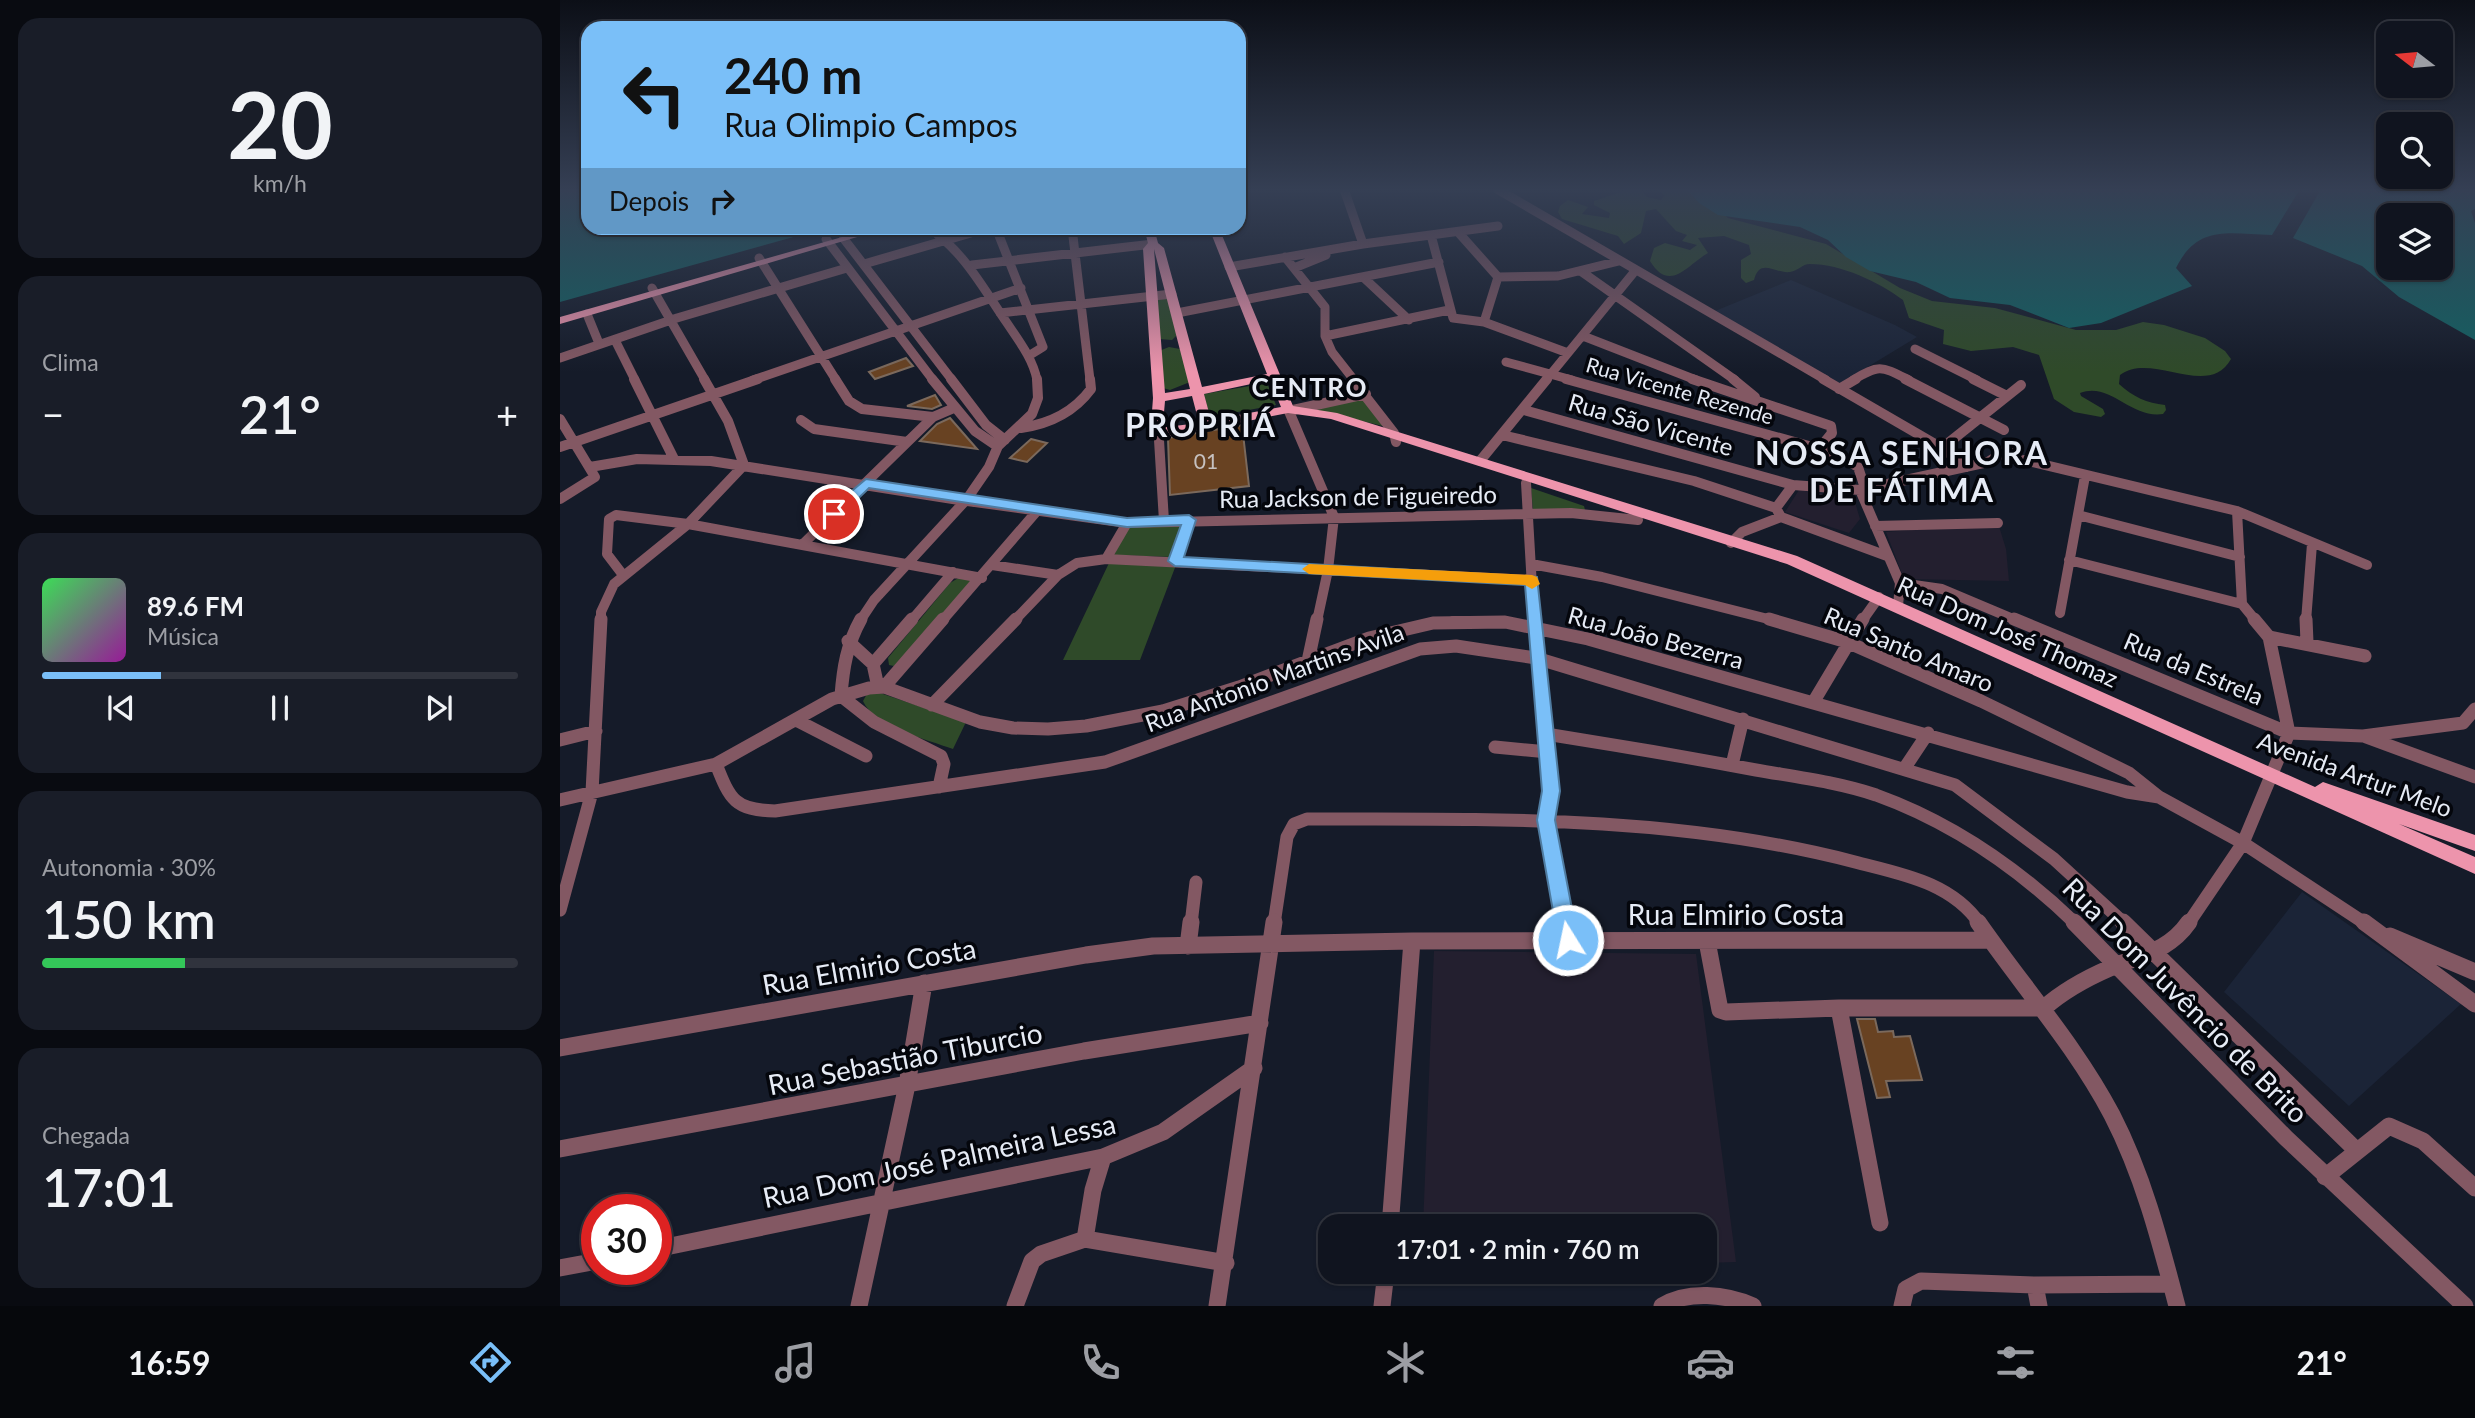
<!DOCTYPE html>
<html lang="pt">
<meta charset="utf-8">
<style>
:root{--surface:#10141f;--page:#191d28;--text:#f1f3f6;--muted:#9c9ea4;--line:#30333d;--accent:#7abff8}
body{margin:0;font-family:Lato,sans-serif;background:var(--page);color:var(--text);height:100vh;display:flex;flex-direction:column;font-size:26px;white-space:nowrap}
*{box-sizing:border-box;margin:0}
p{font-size:23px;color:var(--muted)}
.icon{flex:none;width:38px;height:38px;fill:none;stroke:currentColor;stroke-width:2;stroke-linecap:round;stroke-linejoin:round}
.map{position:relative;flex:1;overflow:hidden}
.side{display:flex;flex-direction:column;gap:18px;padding:18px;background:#090b11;width:560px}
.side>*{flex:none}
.banner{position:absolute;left:21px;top:21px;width:665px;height:214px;border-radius:21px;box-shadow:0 2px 5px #0004,0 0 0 2px var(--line);background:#7abff8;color:#111;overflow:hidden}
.needle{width:46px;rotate:286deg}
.tools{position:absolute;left:1816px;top:21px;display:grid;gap:14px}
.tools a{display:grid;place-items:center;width:77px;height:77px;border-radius:14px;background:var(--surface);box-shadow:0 2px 5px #0004,0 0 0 2px var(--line);font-size:35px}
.speed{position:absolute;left:21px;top:1194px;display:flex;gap:14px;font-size:35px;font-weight:700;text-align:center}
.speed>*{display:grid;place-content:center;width:91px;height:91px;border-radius:50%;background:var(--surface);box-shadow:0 2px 5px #0004,0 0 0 2px var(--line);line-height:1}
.speed .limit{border:10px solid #d22;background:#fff;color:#111}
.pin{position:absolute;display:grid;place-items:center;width:60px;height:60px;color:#fff;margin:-30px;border:4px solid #fff;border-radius:50%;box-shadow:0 2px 7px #0007}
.me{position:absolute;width:77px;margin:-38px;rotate:350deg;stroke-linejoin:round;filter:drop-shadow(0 0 5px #0008)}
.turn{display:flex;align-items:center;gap:24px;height:147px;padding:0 28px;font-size:32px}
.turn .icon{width:91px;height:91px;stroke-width:2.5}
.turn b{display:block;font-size:49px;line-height:60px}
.then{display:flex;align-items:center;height:66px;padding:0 28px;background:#0003;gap:14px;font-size:26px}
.big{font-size:52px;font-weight:600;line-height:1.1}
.side .tile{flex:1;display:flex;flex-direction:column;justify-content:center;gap:10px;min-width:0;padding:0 24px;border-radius:21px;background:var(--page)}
.side .dial{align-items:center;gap:0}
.dial b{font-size:91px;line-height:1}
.song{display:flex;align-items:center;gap:21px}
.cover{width:84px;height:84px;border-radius:10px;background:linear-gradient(135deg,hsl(130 70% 55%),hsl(300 70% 35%))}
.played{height:7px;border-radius:4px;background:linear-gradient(90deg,var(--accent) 25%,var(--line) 25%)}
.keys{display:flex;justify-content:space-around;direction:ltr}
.heat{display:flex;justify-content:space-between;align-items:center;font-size:38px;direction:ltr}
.charge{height:10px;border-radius:5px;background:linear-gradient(90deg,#34c759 30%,var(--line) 0)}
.trip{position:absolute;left:758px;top:1214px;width:399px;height:70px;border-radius:21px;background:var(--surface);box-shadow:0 2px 5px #0004,0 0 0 2px var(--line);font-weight:600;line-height:70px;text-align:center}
.tab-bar{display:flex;height:112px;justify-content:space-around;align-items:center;background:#06080c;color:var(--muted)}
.tab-bar .icon{width:49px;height:49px}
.tab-bar .current{color:var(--accent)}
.tab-bar b{font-size:32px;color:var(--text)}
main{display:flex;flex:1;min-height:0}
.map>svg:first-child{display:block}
.built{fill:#1b2437}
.medical{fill:#231f2f}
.green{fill:#2f4a29}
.water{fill:#136162;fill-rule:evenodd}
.building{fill:#684222;stroke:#7b695c;stroke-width:2}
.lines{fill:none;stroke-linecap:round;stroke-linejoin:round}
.minor-far3{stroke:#835863;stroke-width:9}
.minor-far2{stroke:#835863;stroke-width:10}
.minor-far1{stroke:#835863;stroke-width:13}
.minor{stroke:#835863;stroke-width:17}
.major{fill:#ed94ac;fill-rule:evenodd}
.minor-bridge{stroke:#835863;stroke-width:10}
.route{fill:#7abff8;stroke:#4f7ca1;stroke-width:2}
.slow{fill:#f59e0b}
.labels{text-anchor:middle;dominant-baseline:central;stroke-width:7;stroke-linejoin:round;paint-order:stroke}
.far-street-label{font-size:21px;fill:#e6ebf5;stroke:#04060c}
.number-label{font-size:21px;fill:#c6c1c0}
.street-label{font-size:24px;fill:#e6ebf5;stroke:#04060c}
.far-district-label{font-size:26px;font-weight:bold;letter-spacing:2px;fill:#e6ebf5;stroke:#04060c}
.near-street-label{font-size:28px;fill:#e6ebf5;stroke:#04060c}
.district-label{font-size:32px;font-weight:bold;letter-spacing:2px;fill:#e6ebf5;stroke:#04060c}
</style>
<main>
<section class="side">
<div class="tile dial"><b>20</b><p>km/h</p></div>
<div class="tile"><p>Clima</p>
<div class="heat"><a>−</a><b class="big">21°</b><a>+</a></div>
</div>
<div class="tile">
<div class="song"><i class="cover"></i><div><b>89.6 FM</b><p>Música</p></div></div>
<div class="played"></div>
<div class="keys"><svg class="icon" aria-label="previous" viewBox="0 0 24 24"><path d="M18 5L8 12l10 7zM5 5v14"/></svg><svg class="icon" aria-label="pause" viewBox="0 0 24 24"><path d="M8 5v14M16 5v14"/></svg><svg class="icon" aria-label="next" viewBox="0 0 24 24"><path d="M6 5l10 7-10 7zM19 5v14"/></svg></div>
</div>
<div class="tile"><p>Autonomia · 30%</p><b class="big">150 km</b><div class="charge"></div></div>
<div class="tile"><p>Chegada</p><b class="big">17:01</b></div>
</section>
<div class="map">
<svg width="1915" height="1306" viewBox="0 0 1915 1306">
<rect width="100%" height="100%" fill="#151b29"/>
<path class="built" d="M1231,280L1335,325L1357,337L1278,385L1155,311Z
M1742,892L1901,1004L1789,1106L1664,992Z"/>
<path class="medical" d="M1239,490L1294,499L1300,519L1289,533L1225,512Z
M1438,523L1446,549L1449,581L1344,579L1326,532Z
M874,951L1136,954L1176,1262L1145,1263L1144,1227H863Z"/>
<path class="green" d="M1070,189H1080L1087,197L1101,200L1105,195L1095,189H1137L1168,218L1266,244L1340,288L1372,301L1435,308L1516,330H1556L1583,322L1604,325L1645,338L1665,351L1671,359C1648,400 1592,351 1560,375L1559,384C1573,397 1587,403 1605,405L1606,410L1603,414C1571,419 1550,381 1520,393L1521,396L1543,409L1545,414L1541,417L1514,412L1494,399L1479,355L1453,347L1411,351L1383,344L1384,330L1349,318L1343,300C1319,282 1281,264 1250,264C1242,264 1238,271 1230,272C1215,274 1200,257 1194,280L1186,283L1181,278V260L1191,254L1189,245L1164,236L1138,238L1148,253C1128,264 1110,294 1090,261L1094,248L1105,243L1130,250L1137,245L1122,241L1127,235L1116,231L1096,209L1086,211L1081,233L1064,244L1058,236L1002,219L998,212L1000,206L1008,200L1028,207L1022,214L1049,218L1050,213L1034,205V201Z
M601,299H608L617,335L612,340L599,339L596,301Z
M609,347L620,349L630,382L610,390L603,388L599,351Z
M707,383L716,405L650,417L644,394Z
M801,398L827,427L752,409Z
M971,488L1024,506L1025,510L973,511Z
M624,526L612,557L554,555L568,527Z
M549,563L616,565L580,660H503Z
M400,577L410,579L411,583L334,666L329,665L328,658L390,583Z
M308,692H317L406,722L393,749C368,740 313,726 303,701Z"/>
<path class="water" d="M0,189H28V228H266L0,302Z
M1127,189H1740L1712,235C1668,234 1638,224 1616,268L1632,286L1541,323L1509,328L1450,305L1390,298L1356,282L1310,271L1286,257L1268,240L1240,227L1158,215L1139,203Z
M1761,189H1915V209L1911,211L1915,223V340L1839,297L1802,266L1733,238ZM1829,215H1881V268H1829Z"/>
<path class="building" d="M346,358L353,366L315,379L309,372Z
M375,395L381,405L372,409L347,406Z
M390,418L417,449L360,441L377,424Z
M682,425L689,486L610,495L608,438Z
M471,439L487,443L467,462L450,458Z
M1297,1019H1315L1318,1032L1333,1031L1334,1037L1350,1036L1362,1080L1326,1081L1330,1097L1317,1098Z"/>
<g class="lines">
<path class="minor-far3" d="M784,189L803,244
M937,189L1266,380
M369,228C405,253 423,288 447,323C459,341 473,359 477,380
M436,228L483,347L470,355
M512,228L530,380
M898,232L938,277L924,322
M283,233L284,239L392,380
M871,235L893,318L924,322L1008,353
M266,239L373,380
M725,257L765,307V336L772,352L794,380
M199,258L276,380
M304,264L428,228
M412,265L593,244
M669,267L803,244L938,226
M734,268L766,255
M1022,272L1175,380
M803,277L849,320
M938,277L998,276L1059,261
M92,288L145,380
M440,313L612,294
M617,313L879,262
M27,314L38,341
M765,336L889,310
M1023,336L1136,380
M55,340L75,380
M1355,349L1417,380
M0,358L117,318L287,268
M946,362L1012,380
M193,380L461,288
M986,380L1075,271
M1293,380C1320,364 1321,366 1349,380"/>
<path class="minor-far2" d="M74,379L114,459
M275,379L289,401L302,409L373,417
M372,379L415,431L437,446
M391,379L426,425L445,440
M792,379L834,433L836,442
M1006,379L1274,453L1298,467L1305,488
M1132,379L1271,426L1272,433L1259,449
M1173,379L1195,397
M1263,379L1382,448L1407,467
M1345,379L1444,430
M1413,379L1447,396
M1279,389L1296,379
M728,409L774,517L768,570L757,621
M733,410L806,394
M964,410L1233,485L1300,490L1428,462L1450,448
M0,419L35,477L0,499
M241,420L254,429L347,442
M461,428C489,424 514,412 531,389L530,379
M602,430L599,440L604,521
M942,435L1134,481L1216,508L1221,517
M0,447L198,379
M1382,448L1461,385
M1464,460L1677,511L1807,565
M920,461L987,379
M30,467L77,459L151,461L399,500
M966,483L974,621
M1300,490L1340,583L1338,606
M415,502L567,523L1011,513L1078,520
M1216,508L1233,485
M1677,511L1682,604
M1518,515L1680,557
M1315,526L1438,523
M1171,543L1182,532L1221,517L1327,556
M243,544L373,417L394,408
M546,559L567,523
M1509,560L1682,604
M616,561L629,520
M971,564L1042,577L1216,621
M432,565L498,575
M63,575L47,554L49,519L56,515L128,524L422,578
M1340,583L1382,589L1458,621
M1682,604L1696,621
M1500,613L1525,476
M41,621V612L54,584L128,524L184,465L168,421L144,379
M300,621L314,600L407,499L429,467L438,446L472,414L478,398L477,379
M351,621L393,572
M382,621L477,511
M454,621L498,575L517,563L546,559L972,580
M893,621H924
M1302,621L1319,597
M1746,621L1752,544"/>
<path class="minor-far1" d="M974,619L991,791L986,820L1005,924
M1209,619L1287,642L1421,701L1569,773L1599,797L1683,843L1806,924
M1454,619L1729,733L1803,736L1903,723L1915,709
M1746,619L1747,642
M1709,637L1805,656
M288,641L313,664L318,687
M748,661L757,619
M313,664L352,619
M324,687L383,619
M281,696C283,668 287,644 301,619
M281,696L314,722L381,756L384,764L379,787
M1254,701L1303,619
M372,705L456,619
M236,720L306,756
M986,734C1056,745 1126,757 1196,770C1236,777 1277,782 1316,795C1391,822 1459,869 1516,924
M1806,737L1915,777
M0,740L36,731
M935,747L988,752
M156,764C170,800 175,810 215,811L545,762L860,649L896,646L976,658L1395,785L1494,859L1565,924
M1172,765L1183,719
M1344,769L1368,733
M0,800L156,764L272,699L309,688L324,687L420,722L453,728L488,729L526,726L603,711L679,687L809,638L873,623L945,622L1028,639L1567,792L1599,797
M0,910L32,792L41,619
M631,924L636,882
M714,924L727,837L734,824L747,819C931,819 1115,815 1295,862C1341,874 1391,882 1420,924
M1628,924L1683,843L1729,733L1709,637L1694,619"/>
<path class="minor" d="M1005,922L1008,940
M1418,922C1463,987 1515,1045 1552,1115C1583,1175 1600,1241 1617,1306
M1514,922L1726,1138L1905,1306
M1563,922L1796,1150
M1804,922L1915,1004
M1830,936L1915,972
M1147,941L1160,1010L1166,1012L1279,1008H1484
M628,946L631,922
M1279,1008L1320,1223
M1484,1008C1503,991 1527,978 1550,968C1581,955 1609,951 1629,922
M0,1048L526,955L593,946L852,941L1429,940
M0,1149L524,1051L700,1023
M1765,1177L1829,1126L1863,1141L1915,1188
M830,1227L852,941
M525,1239L533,1190L543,1157
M96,1249L543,1157L603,1132L694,1068
M0,1268L37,1261
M1475,1285L1479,1306
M299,1306L347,1085L364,983
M455,1306L472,1261L481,1254L525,1239L666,1263
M657,1306L714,922
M822,1306L826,1272
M1102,1306C1128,1290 1166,1294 1193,1306
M1342,1306L1346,1289L1361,1281L1475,1285L1611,1284"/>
<path class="major" d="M314,228H328L0,324V317Z
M584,228H594L598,243L604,248L642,387L707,374L649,228H659L733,406L777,413L1237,556L1755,787L1763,782L1915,835V851L1839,824L1915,857V874L1227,564L771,419L728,413L611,436L597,433L591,425L593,398L583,249L588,243ZM594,249L630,389L605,393ZM710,380L721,407L651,420L644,394ZM632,396L639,423L606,427L603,424L605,401Z"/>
<path class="minor-bridge" d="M399,500L415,502"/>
</g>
<linearGradient id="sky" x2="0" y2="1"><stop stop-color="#0c0f17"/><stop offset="0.51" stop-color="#353f54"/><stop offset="1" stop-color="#353f54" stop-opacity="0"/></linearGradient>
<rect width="1915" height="372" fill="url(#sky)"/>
<path class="route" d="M306,479L567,518L629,515L636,520L624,557L977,577L1000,791L995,820L1018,940L1015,946L1008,949L1001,946L998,940L977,820L982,791L965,585L615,566L608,561L621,525L567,527L309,488L279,517H269V510Z"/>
<path class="slow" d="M749,564L972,575L977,577L980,584L972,589L965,585L749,574L742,569Z"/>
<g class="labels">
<g class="far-street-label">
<text transform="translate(1120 390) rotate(16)">Rua Vicente Rezende</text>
</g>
<g class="number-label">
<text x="646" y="460">01</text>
</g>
<g class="street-label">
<text transform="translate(1091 424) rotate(16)">Rua São Vicente</text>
<text transform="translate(798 496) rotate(-1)">Rua Jackson de Figueiredo</text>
<text transform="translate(1448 631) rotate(24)">Rua Dom José Thomaz</text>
<text transform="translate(1096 637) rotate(15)">Rua João Bezerra</text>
<text transform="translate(1349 649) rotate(23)">Rua Santo Amaro</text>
<text transform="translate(1634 668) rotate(23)">Rua da Estrela</text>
<text transform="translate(714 677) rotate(-20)">Rua Antonio Martins Avila</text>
<text transform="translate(1795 774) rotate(20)">Avenida Artur Melo</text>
</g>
<g class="far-district-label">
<text x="750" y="387">CENTRO</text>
</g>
<g class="near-street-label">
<text x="1176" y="914">Rua Elmirio Costa</text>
<text transform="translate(309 966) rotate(-10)">Rua Elmirio Costa</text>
<text transform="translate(1626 1000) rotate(45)">Rua Dom Juvêncio de Brito</text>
<text transform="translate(345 1058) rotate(-11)">Rua Sebastião Tiburcio</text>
<text transform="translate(379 1160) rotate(-12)">Rua Dom José Palmeira Lessa</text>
</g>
<g class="district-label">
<text x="641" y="424">PROPRIÁ</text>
<text x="1342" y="452">NOSSA SENHORA<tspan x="1342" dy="37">DE FÁTIMA</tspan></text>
</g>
</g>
</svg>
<div class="tools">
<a><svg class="needle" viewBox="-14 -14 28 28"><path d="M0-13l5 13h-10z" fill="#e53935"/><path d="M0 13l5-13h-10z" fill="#9c9ea4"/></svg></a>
<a><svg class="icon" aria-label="search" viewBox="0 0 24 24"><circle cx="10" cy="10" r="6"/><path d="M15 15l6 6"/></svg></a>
<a><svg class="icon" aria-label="layers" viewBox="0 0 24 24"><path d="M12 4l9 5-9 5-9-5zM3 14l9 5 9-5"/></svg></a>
</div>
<div class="speed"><div class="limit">30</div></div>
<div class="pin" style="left:274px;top:514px;background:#d93025"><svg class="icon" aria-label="arrive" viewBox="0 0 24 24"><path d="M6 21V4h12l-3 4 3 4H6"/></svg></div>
<svg class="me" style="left:1008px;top:940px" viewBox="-20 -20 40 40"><circle r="17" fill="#7abff8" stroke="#fff" stroke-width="3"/><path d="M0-11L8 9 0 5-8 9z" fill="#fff"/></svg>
<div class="trip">17:01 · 2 min · 760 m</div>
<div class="banner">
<div class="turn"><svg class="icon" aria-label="left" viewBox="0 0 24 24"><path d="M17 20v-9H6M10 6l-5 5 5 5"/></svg><div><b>240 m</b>Rua Olimpio Campos</div></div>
<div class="then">Depois<svg class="icon" aria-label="right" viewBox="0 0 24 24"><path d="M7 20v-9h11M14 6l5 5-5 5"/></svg></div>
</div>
</div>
</main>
<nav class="tab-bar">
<b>16:59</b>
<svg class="icon current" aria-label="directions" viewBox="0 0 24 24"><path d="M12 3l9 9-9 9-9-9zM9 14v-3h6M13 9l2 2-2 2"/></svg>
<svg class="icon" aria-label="music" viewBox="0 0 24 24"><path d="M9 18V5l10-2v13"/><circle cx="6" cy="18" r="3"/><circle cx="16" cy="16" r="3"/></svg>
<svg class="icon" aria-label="phone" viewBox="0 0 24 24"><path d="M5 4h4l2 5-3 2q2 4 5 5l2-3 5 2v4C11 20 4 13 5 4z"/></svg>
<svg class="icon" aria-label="climate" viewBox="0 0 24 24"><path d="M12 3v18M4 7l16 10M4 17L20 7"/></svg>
<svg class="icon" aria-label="car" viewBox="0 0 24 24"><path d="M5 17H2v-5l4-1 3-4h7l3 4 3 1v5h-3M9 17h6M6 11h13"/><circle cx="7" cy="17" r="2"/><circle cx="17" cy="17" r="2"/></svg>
<svg class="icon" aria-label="filters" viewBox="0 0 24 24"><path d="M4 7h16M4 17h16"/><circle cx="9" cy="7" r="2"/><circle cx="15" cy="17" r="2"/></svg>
<b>21°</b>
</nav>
